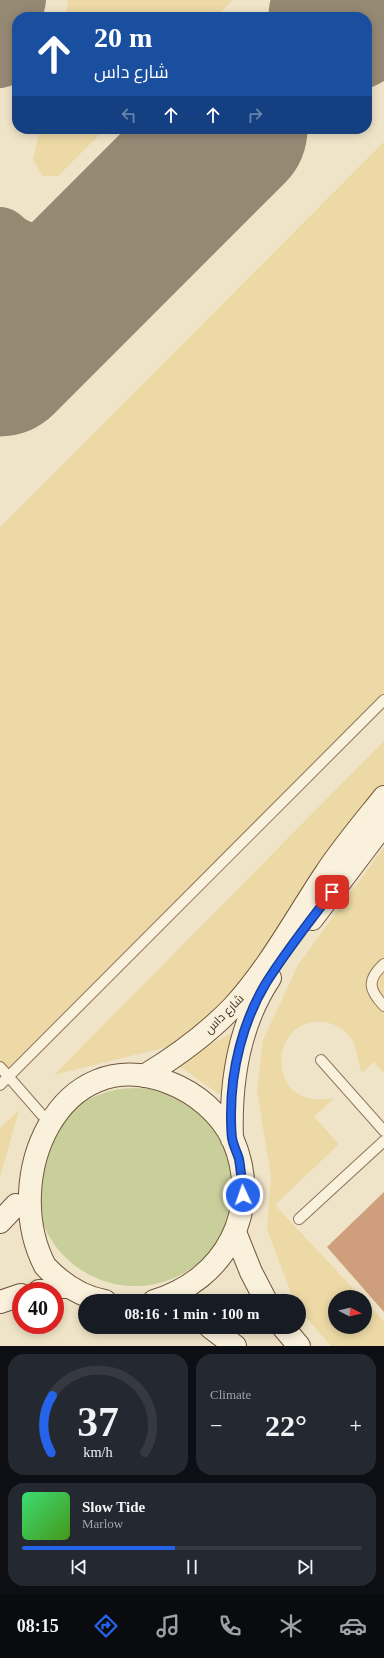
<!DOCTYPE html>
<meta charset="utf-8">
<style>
:root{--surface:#171b24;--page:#242831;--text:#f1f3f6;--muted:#9ea1a6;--line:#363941;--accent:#2563eb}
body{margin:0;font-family:"Times New Roman",Cairo,serif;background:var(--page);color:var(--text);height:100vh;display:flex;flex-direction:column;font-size:15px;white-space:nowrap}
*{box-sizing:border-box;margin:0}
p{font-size:13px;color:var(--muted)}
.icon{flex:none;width:22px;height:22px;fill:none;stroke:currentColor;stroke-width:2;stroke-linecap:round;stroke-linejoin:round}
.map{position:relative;height:1346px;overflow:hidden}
.side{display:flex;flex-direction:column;gap:8px;padding:8px;background:#0d0f14;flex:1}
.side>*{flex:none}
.top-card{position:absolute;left:12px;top:12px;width:360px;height:122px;border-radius:16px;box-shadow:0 2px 10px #0003;background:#1a4fa0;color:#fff;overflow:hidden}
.needle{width:26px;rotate:97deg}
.fabs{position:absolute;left:328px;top:1290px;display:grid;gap:8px}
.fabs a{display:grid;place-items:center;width:44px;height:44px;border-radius:50%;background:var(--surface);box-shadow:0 2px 10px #0003;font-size:20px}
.speed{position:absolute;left:12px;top:1282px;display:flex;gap:8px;font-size:20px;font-weight:700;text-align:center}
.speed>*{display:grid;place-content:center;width:52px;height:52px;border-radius:50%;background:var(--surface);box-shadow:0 2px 10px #0003;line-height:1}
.speed .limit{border:6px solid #d22;background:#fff;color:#111}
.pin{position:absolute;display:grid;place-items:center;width:34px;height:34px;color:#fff;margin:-17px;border-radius:8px;box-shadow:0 2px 6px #0006}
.me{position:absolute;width:44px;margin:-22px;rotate:357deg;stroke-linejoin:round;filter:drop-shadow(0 0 3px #0008)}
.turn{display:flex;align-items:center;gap:14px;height:84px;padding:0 16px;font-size:18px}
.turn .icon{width:52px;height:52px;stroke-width:2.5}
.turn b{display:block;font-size:28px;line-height:34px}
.lanes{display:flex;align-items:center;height:38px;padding:0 16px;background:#0003;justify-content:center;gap:20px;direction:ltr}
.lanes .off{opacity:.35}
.big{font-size:30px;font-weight:600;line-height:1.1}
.side .tile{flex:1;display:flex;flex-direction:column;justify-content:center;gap:6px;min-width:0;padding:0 14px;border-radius:16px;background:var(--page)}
.side .dial{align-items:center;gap:0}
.dial svg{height:104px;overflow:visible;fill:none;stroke:var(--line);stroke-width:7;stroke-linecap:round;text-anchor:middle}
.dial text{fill:var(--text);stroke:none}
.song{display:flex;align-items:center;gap:12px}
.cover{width:48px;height:48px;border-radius:6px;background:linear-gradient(135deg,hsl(140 70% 55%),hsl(100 70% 35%))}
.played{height:4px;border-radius:2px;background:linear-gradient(90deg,var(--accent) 45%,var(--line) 45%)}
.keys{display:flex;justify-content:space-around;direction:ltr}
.heat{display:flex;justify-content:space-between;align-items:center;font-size:22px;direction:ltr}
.side .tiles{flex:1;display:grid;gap:8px;grid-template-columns:1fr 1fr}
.tile:last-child{grid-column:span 2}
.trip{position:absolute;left:78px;top:1294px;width:228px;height:40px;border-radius:20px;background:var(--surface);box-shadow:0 2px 10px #0003;font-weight:600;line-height:40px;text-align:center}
.dock{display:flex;height:64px;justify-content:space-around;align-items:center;background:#090b0e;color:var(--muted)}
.dock .icon{width:28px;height:28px}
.dock .on{color:var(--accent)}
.dock b{font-size:18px;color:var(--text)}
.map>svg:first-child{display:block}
.green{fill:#c9cf9b}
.sand{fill:#ecd9a5}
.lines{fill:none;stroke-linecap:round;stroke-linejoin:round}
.taxiway{stroke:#968974;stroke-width:60}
.runway{stroke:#968974;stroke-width:151}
.building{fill:#cf9f7d}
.lane-casing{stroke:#8d765c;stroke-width:12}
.secondary-casing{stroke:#6f573f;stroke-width:24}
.lane{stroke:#faf1dc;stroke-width:10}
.secondary{stroke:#faf1dc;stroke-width:22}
.route-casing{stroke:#184099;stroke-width:10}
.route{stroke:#2563eb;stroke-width:7}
.labels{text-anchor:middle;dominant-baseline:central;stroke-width:3;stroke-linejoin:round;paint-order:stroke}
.street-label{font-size:12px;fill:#3d2e20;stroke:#f7eed8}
</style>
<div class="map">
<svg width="384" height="1346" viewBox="0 0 384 1346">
<rect width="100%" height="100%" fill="#f0e4c8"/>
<path class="green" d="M36 1187a99 99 0 1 1 198 0a99 99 0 1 1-198 0Z"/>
<path class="sand" d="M68,0H233L216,17H65Z
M40,129H105L58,176H43L33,160Z
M384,142V699L0,1084V527Z
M384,741V783L229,1002L200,1029L167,1047L54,1075Z
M384,847V1073L374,1062L362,1073C356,1060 359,1047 349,1036C343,1028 333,1023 323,1022C268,1016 263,1112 334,1098L314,1117L339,1144L275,1205L361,1297H335V1327H365V1301L384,1321V1346H331L299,1309V1301H294L267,1229L271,1176L257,1091L263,1040L298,965Z
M235,1031L229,1101L176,1064Z
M19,1110L0,1177V1128Z"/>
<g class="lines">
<path class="taxiway" d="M0,58L16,0
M0,237C4,240 8,244 12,246C39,262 84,254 112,249"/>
<path class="runway" d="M344,17L361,0
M0,361L232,129"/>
</g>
<path class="building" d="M384,1192V1312L327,1247Z"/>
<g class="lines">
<g class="lane-casing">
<path id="lane" d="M384,964C366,980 369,990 384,1006
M321,1060L384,1131
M0,1067L42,1115
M0,1085L384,700
M299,1219L384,1141"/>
</g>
<g class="secondary-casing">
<path id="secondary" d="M312,919L384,824
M144,1076C177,1056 206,1035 233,1007C269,968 295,919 325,874C342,848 364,822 384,797
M232,1139C230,1083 238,1026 270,978
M0,1222L16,1205
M235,1232L251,1272L266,1301
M39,1291L68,1286
M105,1301C82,1297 61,1283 45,1266C0,1179 59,1039 170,1083C196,1093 221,1114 233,1140C263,1210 225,1280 154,1301
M0,1302L21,1295
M210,1327L235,1346
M283,1327L299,1346"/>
</g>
<use href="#lane" class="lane"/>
<use href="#secondary" class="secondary"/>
</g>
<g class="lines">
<g class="route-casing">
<path id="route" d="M243,1195C242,1182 241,1171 239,1159C237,1152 233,1145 232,1138C231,1130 231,1122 231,1114C231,1069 243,1021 266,983C286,951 310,921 332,892"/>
</g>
<use href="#route" class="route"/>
</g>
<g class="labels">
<g class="street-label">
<text transform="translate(224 1014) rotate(-45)">شارع داس</text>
</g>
</g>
</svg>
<div class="fabs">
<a><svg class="needle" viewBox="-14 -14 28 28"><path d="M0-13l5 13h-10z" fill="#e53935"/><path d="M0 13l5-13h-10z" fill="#9ea1a6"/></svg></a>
</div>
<div class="speed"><div class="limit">40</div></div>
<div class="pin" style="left:332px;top:892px;background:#d93025"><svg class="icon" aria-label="arrive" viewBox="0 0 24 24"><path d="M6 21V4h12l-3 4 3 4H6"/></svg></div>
<svg class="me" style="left:243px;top:1195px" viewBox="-20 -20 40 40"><circle r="17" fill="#2563eb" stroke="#fff" stroke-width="3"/><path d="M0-11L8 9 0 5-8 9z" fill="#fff"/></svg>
<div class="trip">08:16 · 1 min · 100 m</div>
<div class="top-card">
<div class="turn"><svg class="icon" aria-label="ahead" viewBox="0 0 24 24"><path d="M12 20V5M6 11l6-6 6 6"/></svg><div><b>20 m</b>شارع داس</div></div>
<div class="lanes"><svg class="icon off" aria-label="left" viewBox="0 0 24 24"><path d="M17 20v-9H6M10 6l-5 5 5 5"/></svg><svg class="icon" aria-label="ahead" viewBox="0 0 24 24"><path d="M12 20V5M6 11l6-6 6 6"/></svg><svg class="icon" aria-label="ahead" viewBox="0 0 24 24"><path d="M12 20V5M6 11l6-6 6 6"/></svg><svg class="icon off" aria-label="right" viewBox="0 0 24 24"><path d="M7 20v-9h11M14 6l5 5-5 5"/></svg></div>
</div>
</div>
<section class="side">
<div class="tiles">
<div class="tile dial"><svg viewBox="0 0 100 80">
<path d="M14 69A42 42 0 1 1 86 69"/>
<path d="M14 69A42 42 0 0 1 15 25" stroke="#2563eb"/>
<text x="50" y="56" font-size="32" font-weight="700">37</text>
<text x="50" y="72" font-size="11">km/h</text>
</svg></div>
<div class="tile"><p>Climate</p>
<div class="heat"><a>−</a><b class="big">22°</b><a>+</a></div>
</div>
<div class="tile">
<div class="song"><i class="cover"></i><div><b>Slow Tide</b><p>Marlow</p></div></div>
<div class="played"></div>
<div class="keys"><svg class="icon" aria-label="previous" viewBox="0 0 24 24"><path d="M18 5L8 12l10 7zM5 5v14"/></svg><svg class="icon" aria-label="pause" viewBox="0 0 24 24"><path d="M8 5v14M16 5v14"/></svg><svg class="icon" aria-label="next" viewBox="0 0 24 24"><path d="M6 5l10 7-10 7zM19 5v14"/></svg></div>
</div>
</div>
</section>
<nav class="dock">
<b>08:15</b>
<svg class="icon on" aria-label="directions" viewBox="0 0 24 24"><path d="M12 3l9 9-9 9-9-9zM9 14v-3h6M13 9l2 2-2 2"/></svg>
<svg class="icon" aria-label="music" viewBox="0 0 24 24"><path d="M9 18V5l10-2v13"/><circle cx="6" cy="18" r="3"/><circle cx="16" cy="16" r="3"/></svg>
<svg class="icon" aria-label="phone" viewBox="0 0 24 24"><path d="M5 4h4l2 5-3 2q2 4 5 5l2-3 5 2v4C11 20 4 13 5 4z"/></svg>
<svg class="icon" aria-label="climate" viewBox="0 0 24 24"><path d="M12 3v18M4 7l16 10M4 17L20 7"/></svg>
<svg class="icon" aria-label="car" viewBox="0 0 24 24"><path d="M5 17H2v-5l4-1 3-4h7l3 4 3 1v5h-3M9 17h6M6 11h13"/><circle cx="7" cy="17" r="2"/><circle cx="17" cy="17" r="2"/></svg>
</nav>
